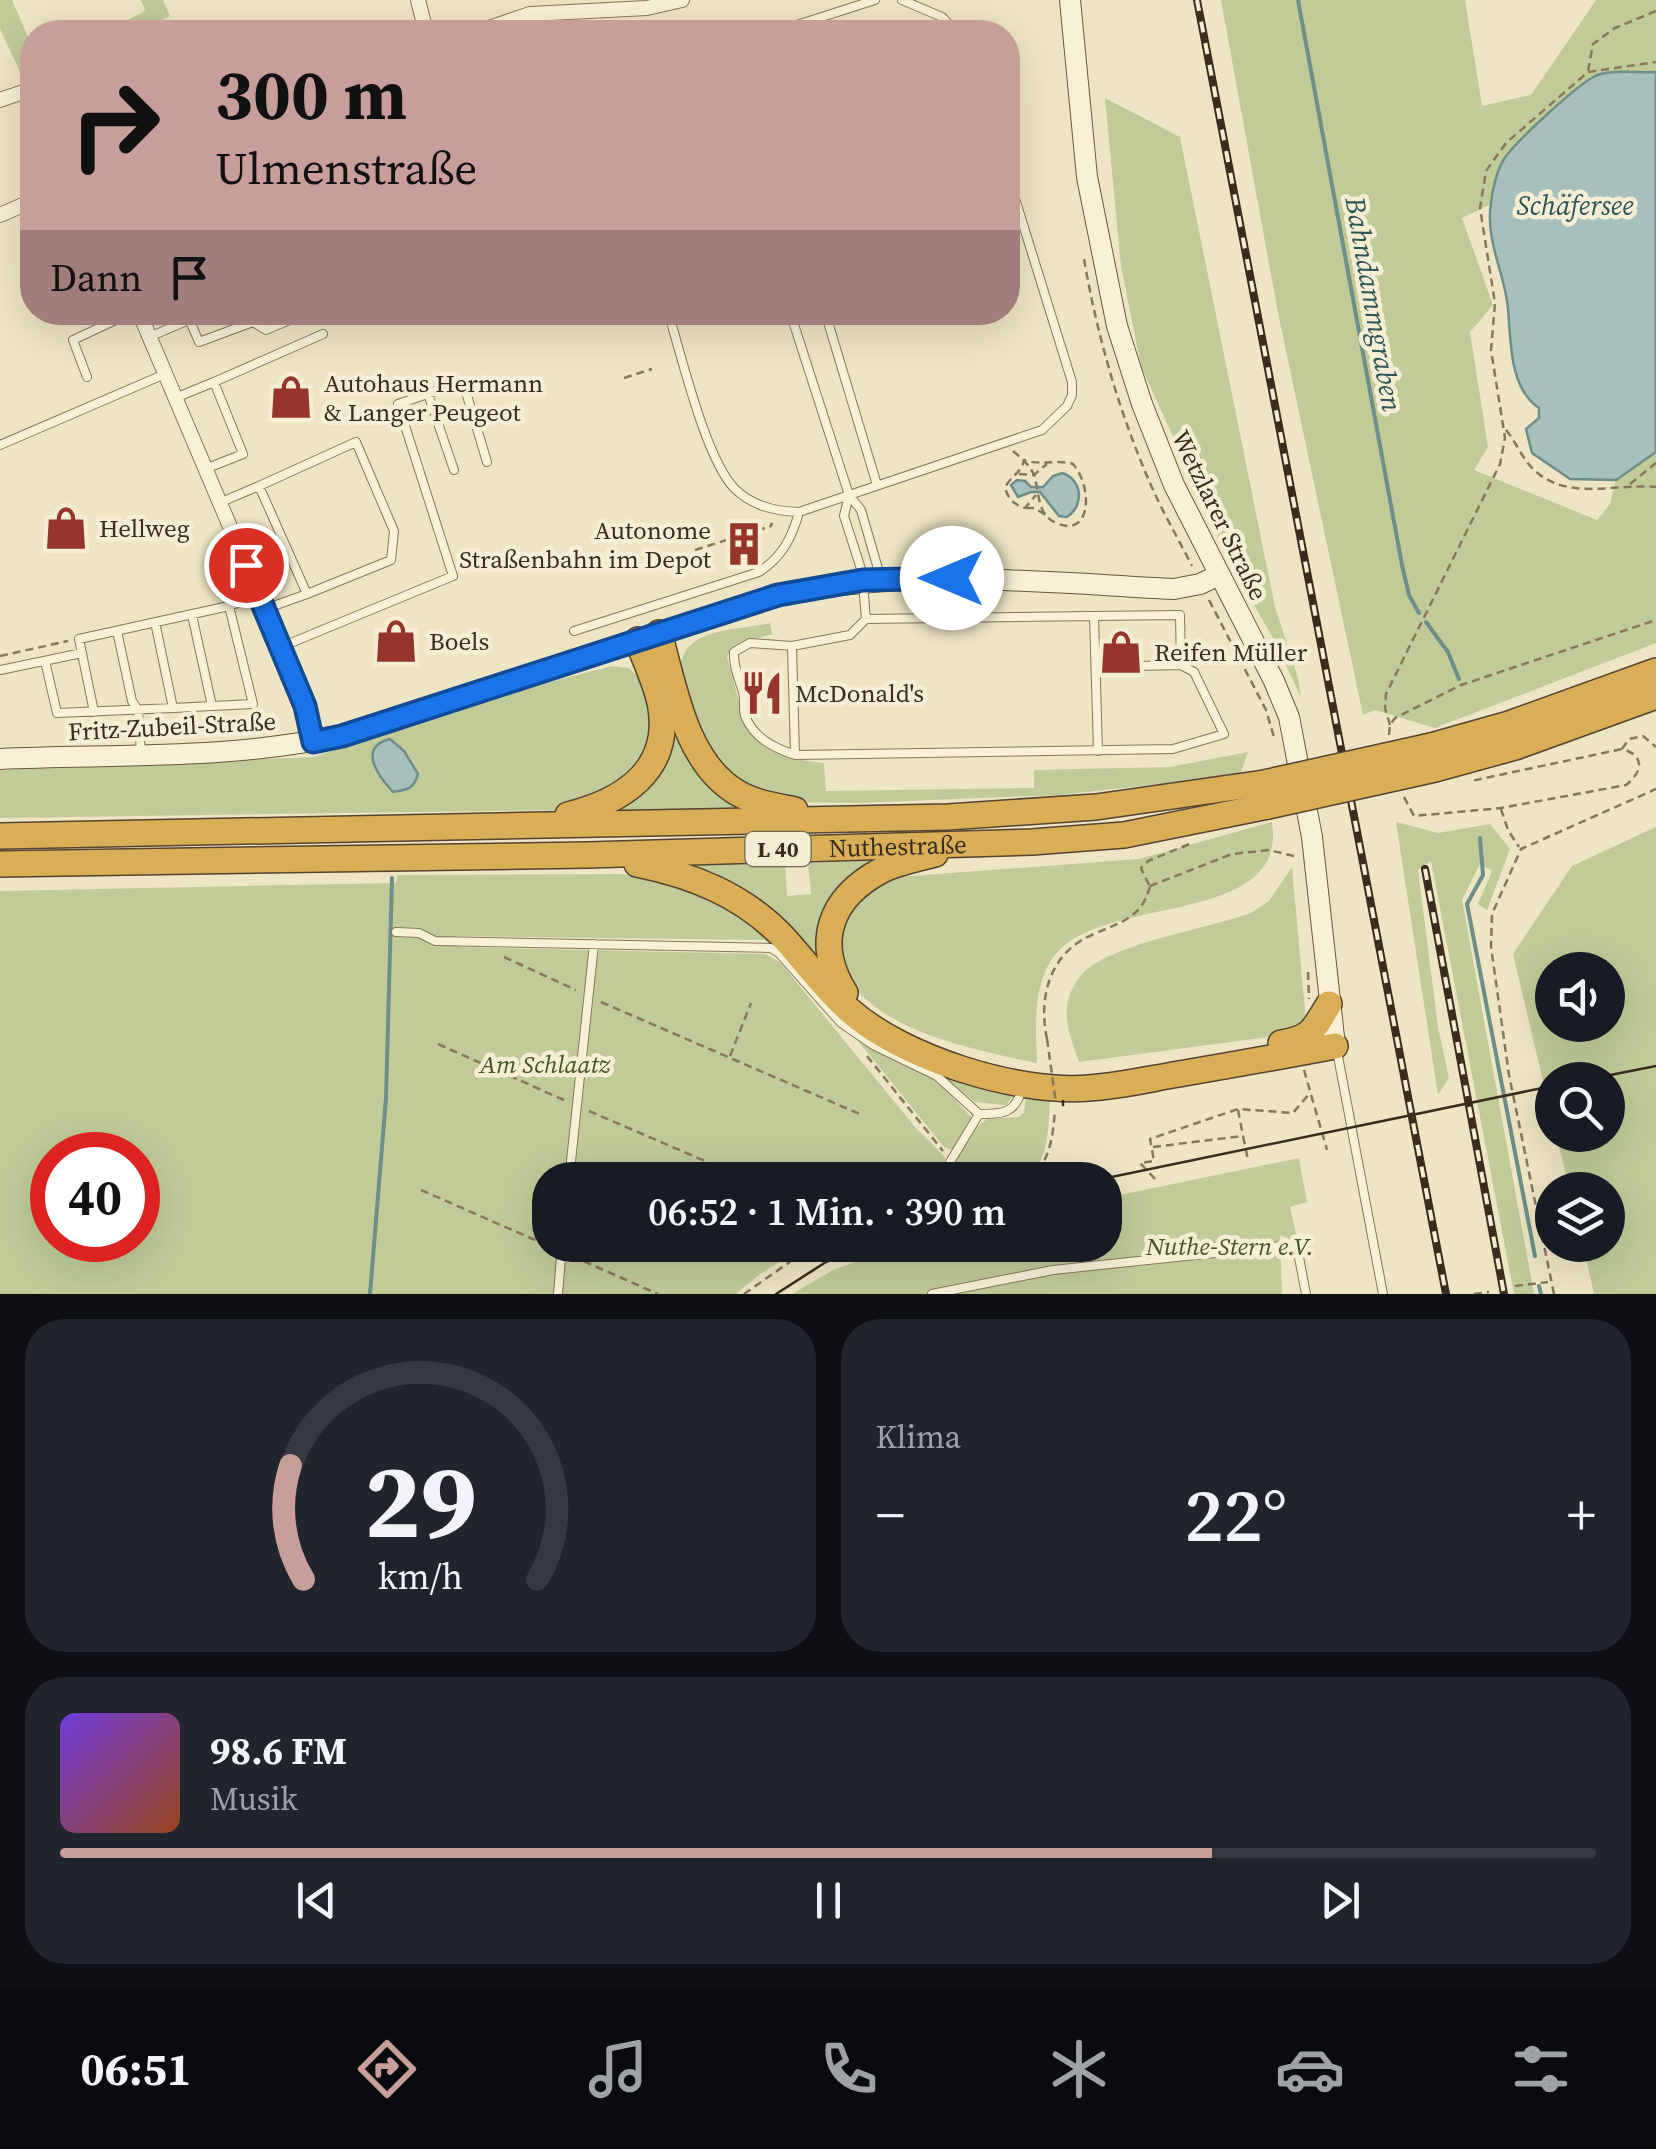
<!DOCTYPE html>
<html lang="de">
<meta charset="utf-8">
<style>
:root{--surface:#171b24;--page:#20242c;--text:#f1f3f6;--muted:#9ea1a6;--line:#363941;--accent:#c89e9b}
body{margin:0;font-family:"Source Serif 4",serif;background:var(--page);color:var(--text);height:100vh;display:flex;flex-direction:column;font-size:38px;white-space:nowrap}
*{box-sizing:border-box;margin:0}
p{font-size:32px;color:var(--muted)}
.icon{flex:none;width:55px;height:55px;fill:none;stroke:currentColor;stroke-width:2;stroke-linecap:round;stroke-linejoin:round}
.map{position:relative;height:1294px;overflow:hidden}
.details{display:flex;flex-direction:column;gap:25px;padding:25px;background:#0d0f14;flex:1}
.details>*{flex:none}
.banner{position:absolute;left:20px;top:20px;width:1000px;height:305px;border-radius:40px;box-shadow:0 10px 40px #0002;background:#c89e9b;color:#111;overflow:hidden}
.tools{position:absolute;left:1535px;top:952px;display:grid;gap:20px}
.tools a{display:grid;place-items:center;width:90px;height:90px;border-radius:50%;background:var(--surface);box-shadow:0 10px 40px #0002;font-size:50px}
.speed{position:absolute;left:30px;top:1132px;display:flex;gap:20px;font-size:50px;font-weight:700;text-align:center}
.speed>*{display:grid;place-content:center;width:130px;height:130px;border-radius:50%;background:var(--surface);box-shadow:0 10px 40px #0002;line-height:1}
.speed .limit{border:15px solid #d22;background:#fff;color:#111}
.pin{position:absolute;display:grid;place-items:center;width:85px;height:85px;color:#fff;margin:-42px;border:5px solid #fff;border-radius:50%;box-shadow:0 2px 10px #0007}
.me{position:absolute;width:110px;margin:-55px;rotate:270deg;stroke-linejoin:round;filter:drop-shadow(0 0 8px #0008)}
.turn{display:flex;align-items:center;gap:35px;height:210px;padding:0 30px;font-size:45px}
.turn .icon{width:130px;height:130px;stroke-width:2.5}
.turn b{display:block;font-size:70px;line-height:85px}
.then{display:flex;align-items:center;height:95px;padding:0 30px;background:#0003;gap:20px;font-size:38px}
.big{font-size:75px;font-weight:600;line-height:1.1}
.details .widget{flex:1;display:flex;flex-direction:column;justify-content:center;gap:15px;min-width:0;padding:0 35px;border-radius:40px;background:var(--page)}
.details .dial{align-items:center;gap:0}
.dial svg{height:260px;overflow:visible;fill:none;stroke:var(--line);stroke-width:7;stroke-linecap:round;text-anchor:middle}
.dial text{fill:var(--text);stroke:none}
.song{display:flex;align-items:center;gap:30px}
.cover{width:120px;height:120px;border-radius:15px;background:linear-gradient(135deg,hsl(260 70% 55%),hsl(20 70% 35%))}
.played{height:10px;border-radius:5px;background:linear-gradient(90deg,var(--accent) 75%,var(--line) 75%)}
.keys{display:flex;justify-content:space-around;direction:ltr}
.heat{display:flex;justify-content:space-between;align-items:center;font-size:55px;direction:ltr}
.details .tiles{flex:1;display:grid;gap:25px;grid-template-columns:1fr 1fr}
.widget:last-child{grid-column:span 2}
.trip{position:absolute;left:532px;top:1162px;width:590px;height:100px;border-radius:40px;background:var(--surface);box-shadow:0 10px 40px #0002;font-weight:600;line-height:100px;text-align:center}
.tab-bar{display:flex;height:160px;justify-content:space-around;align-items:center;background:#090b0e;color:var(--muted)}
.tab-bar .icon{width:70px;height:70px}
.tab-bar .active{color:var(--accent)}
.tab-bar b{font-size:45px;color:var(--text)}
.map>svg:first-child{display:block}
.green{fill:#c0cb98;fill-rule:evenodd}
.water{fill:#a6c0bb;stroke:#6d8e89;stroke-width:2.5}
.lines{fill:none;stroke-linecap:round;stroke-linejoin:round}
.stream{stroke:#6d8e89;stroke-width:4}
.lane-casing{stroke:#87775b;stroke-width:10}
.street-casing{stroke:#87775b;stroke-width:16}
.secondary-casing{stroke:#69583e;stroke-width:22}
.highway-casing{stroke:#55442f;stroke-width:28}
.path{stroke:#87775b;stroke-width:2.5;stroke-dasharray:8 5;stroke-linecap:butt}
.lane{stroke:#f8f1d7;stroke-width:8}
.street{stroke:#f8f1d7;stroke-width:14}
.secondary{stroke:#f8f1d7;stroke-width:20}
.highway{stroke:#daad57;stroke-width:25}
.tram{stroke:#382d1f;stroke-width:2.5}
.rail-casing{stroke:#382d1f;stroke-width:8}
.rail{stroke:#f5eed4;stroke-width:4;stroke-dasharray:11;stroke-linecap:butt}
.highway-bridge-casing{stroke:#55442f;stroke-width:28;stroke-linecap:butt}
.path-bridge{stroke:#87775b;stroke-width:2.5;stroke-dasharray:8 5;stroke-linecap:butt}
.highway-bridge{stroke:#daad57;stroke-width:25}
.route-casing{stroke:#114b97;stroke-width:25}
.route{stroke:#1a73e8;stroke-width:18}
.labels{text-anchor:middle;dominant-baseline:central;stroke-width:9;stroke-linejoin:round;paint-order:stroke}
.shield{fill:#f5eed4;stroke:#716755;stroke-width:2.5}
.shield-label{font-size:22px;font-weight:bold;fill:#382d1f}
.poi-label{font-size:25px;fill:#382d1f;stroke:#f5eed4;text-anchor:start}
.street-label{font-size:25px;fill:#382d1f;stroke:#f5eed4}
.park-label{font-size:25px;font-style:italic;fill:#445426;stroke:#f5eed4}
.water-label{font-size:28px;font-style:italic;fill:#2e5657;stroke:#f5eed4}
</style>
<div class="map">
<svg width="1656" height="1294" viewBox="0 0 1656 1294">
<rect width="100%" height="100%" fill="#ede5c4"/>
<path class="green" d="M0,0H12L32,46V84L27,87L0,29Z
M141,0H163L170,16L137,32H81L108,29L142,13L145,10Z
M1221,0H1465L1482,106L1531,95L1596,0H1656V72L1596,75L1568,98L1503,161L1491,204L1462,218L1493,305L1470,332L1488,447L1474,470L1597,520L1610,504L1616,480L1656,452V643L1435,728L1375,710L1363,715L1278,313Z
M1105,98L1180,137L1275,607L1298,678L1301,698L1277,645L1232,567L1141,366L1121,266Z
M770,623L772,634L736,645L727,657C748,728 738,754 824,763L826,791L1034,788V770L1170,767L1248,752L1240,775L1059,795L857,803L790,802L766,798L721,767L703,739L680,671C682,626 738,631 770,623Z
M612,666L629,668L641,680L655,723L638,770L583,804L556,810L0,818V770L314,757L489,698Z
M670,714L751,809L614,811Z
M1272,822C1289,930 1097,891 1052,959C1032,989 1036,1029 1037,1063C979,1051 867,1030 843,967C840,961 842,951 842,944C842,910 869,890 897,877L1139,859Z
M1396,822L1438,833L1490,824L1510,849L1487,910L1478,904L1492,871L1480,864L1462,900L1534,1294H1514L1431,861L1418,870L1438,1027L1449,1078L1438,1095Z
M1656,827V1294H1594L1583,1245H1608V1190H1570L1556,1135H1608V1080H1552V1119L1513,954L1572,866ZM1552,970H1608V1025H1552Z
M884,860L819,936L817,955H813L701,869L687,864H785L787,896L811,894L808,863Z
M1292,867L1306,1022L1284,1035L1079,1062C1073,1044 1063,1021 1068,1001C1071,987 1082,971 1094,964C1139,938 1202,930 1251,913L1269,901Z
M621,874C639,877 659,878 676,883C700,890 751,915 763,937L764,929L844,1013L888,1046L943,1069L1014,1087V1095L1006,1105L975,1102L935,1070L885,1048L852,1027L830,1008L781,950L764,940L456,936L458,947L765,954L780,962L915,1127L945,1157V1179L550,1180V1245H807L760,1274L736,1294H0V891L396,883L397,875ZM52,1155H138V1240H52Z
M859,1042L934,1078L972,1118L952,1150L944,1147Z
M1026,1095L1050,1098C1047,1183 1036,1180 957,1180L954,1162L973,1130L987,1119L1019,1117L1024,1112Z
M1299,1158L1307,1202L1290,1207L1298,1242L1280,1235L1282,1294H792L833,1270L902,1245H1105V1198Z"/>
<path class="water" d="M1656,72V452L1616,480L1570,479L1532,453L1526,429L1539,418V408C1509,388 1511,341 1508,309C1505,273 1485,241 1491,203C1492,191 1497,170 1504,159C1516,141 1576,86 1595,76C1610,69 1639,73 1656,72Z
M1062,473C1082,479 1085,505 1067,517L1059,516L1040,492H1031L1018,497L1011,485L1017,480L1025,481L1031,487H1043L1053,476Z
M390,739L404,751L418,774C414,789 407,790 393,792C378,776 357,747 390,739Z"/>
<g class="lines">
<path class="stream" d="M1298,0L1402,565L1409,595L1419,613
M1426,622L1448,652L1459,679
M1480,838L1483,875L1467,904L1535,1256
M1539,1286L1541,1294
M370,1294L386,1098L392,878"/>
<g class="lane-casing">
<path id="lane" d="M902,0L942,17L956,32
M775,32L875,0
M186,312L199,342L253,322L266,330L308,312
M668,312C682,357 705,457 734,488C752,506 774,511 799,512L1042,430L1067,406L1072,395V382L1008,176
M790,312L849,495L844,516L862,572L866,619
M825,312L877,485
M149,337L189,320
M87,377L73,340L133,312
M214,382L323,334
M428,394L454,470
M175,398L214,382L243,454L205,469
M0,445L165,374
M259,486L356,442L394,531L391,560L307,594
M849,495L861,510L881,579
M219,503L259,486L307,594L265,609
M192,615L212,706L253,704L229,606
M1094,616L1180,615L1181,665
M155,622L173,708L212,706
M117,631L132,701L138,710L141,752
M574,631L759,572C782,557 792,538 799,512
M792,646L750,643L734,652C733,666 739,679 743,692C745,700 743,709 745,716C754,738 774,748 795,755
M281,647L453,576L398,404L463,382L487,462
M45,661L57,713L173,708
M1096,667L1181,665L1194,672L1224,734L1173,749L795,755L792,646L850,635L866,619L1094,616L1098,751
M0,670L82,653
M94,712L79,639L229,606L259,596
M396,932L419,933L435,941L771,948L779,953L841,1023L873,1045L937,1076L979,1114C1002,1114 1016,1114 1022,1088
M1337,1051L1383,1294
M950,1162L979,1114
M569,1180L594,944
M558,1294L562,1245
M932,1294L1053,1270L1281,1246L1297,1247L1306,1294"/>
</g>
<g class="street-casing">
<path id="street" d="M418,0L426,32
M477,32L530,14L647,8L682,0
M0,100L32,89
M0,215L32,201
M139,312L281,647L305,706L313,742"/>
</g>
<g class="secondary-casing">
<path id="secondary" d="M1070,0L1087,177L1117,326L1142,404L1174,485L1274,681L1289,717L1312,837L1335,1046
M0,759C113,754 231,760 342,735L778,595C913,568 1038,582 1174,589L1200,584L1219,575"/>
</g>
<g class="highway-casing">
<g id="highway">
<path d="M659,633C674,686 685,761 736,792C754,803 775,806 795,810"/>
<path d="M1431,746L1509,724L1656,671"/>
<path d="M1435,769L1515,747L1656,696"/>
<path d="M568,815C620,802 671,772 661,708C658,686 645,662 638,640"/>
<path d="M0,836L948,817L1096,807L1264,783"/>
<path id="s1" d="M0,864L588,855L1032,842L1124,835L1268,806"/>
<path d="M637,864C692,875 743,895 783,937C805,961 824,988 849,1010C903,1058 1017,1094 1089,1088C1119,1086 1149,1079 1179,1074C1231,1065 1283,1056 1335,1046"/>
<path d="M845,993C814,943 829,898 882,870C898,862 917,859 935,854"/>
<path d="M1281,1043C1312,1038 1313,1030 1329,1004"/>
</g>
</g>
<path class="path" d="M1588,71L1593,44L1615,28L1656,11
M1084,259C1097,335 1119,412 1150,483C1162,511 1178,538 1192,566
M624,378L652,369
M1506,430C1516,442 1522,458 1533,469C1567,502 1615,483 1656,487
M1013,451C1021,458 1030,465 1034,475C1040,492 1036,514 1056,523C1093,539 1092,485 1073,464C1057,459 1041,466 1024,460C1021,474 1010,476 1005,488C1009,500 1013,504 1025,508L1036,495
M1019,474L1034,475L1047,464
M1630,484L1656,463
M1026,508H1034L1046,515
M695,550L771,526L772,523
M1209,600L1266,710L1274,737
M0,656L68,641
M1390,725L1385,708L1386,694L1500,464L1505,438L1491,350L1495,303L1480,208L1486,171L1506,143L1588,72L1656,62
M1389,735L1390,725L1395,718L1461,685L1656,620
M1622,749L1629,739L1643,736L1656,747
M1404,797L1414,816L1501,808L1626,785C1643,772 1645,755 1622,749L1471,781
M1501,809L1508,830L1519,847
M1149,885L1141,868L1148,861L1192,843
M1150,886L1232,854L1269,850L1298,857
M504,957L576,990
M1308,972L1309,999
M601,1002L862,1115
M1047,1039C1038,996 1050,952 1094,934C1121,922 1142,918 1150,886
M438,1044L564,1100
M730,1056L751,1003
M867,1056L943,1151
M1304,1070L1327,1150
M1238,1110L1243,1136
M589,1111L749,1180
M1153,1147L1243,1136L1248,1160
M1155,1179L1140,1163L1154,1161L1150,1139L1238,1109L1293,1113L1309,1094
M1028,1180C1050,1164 1053,1136 1055,1110
M421,1190L551,1247
M572,1256L658,1294
M1515,1286L1548,1282
M744,1294L814,1245
M1474,1294L1489,1292
M1554,1294L1509,1075L1491,947L1492,914L1521,849L1656,789"/>
<use href="#lane" class="lane"/>
<use href="#street" class="street"/>
<use href="#secondary" class="secondary"/>
<use href="#highway" class="highway"/>
<path class="tram" d="M1585,1080L1656,1066
M1063,1101V1105
M1097,1180L1552,1086
M776,1294L826,1262L866,1245"/>
<g class="rail-casing">
<path id="rail" d="M1197,0L1446,1294
M1425,869L1504,1294"/>
</g>
<use href="#rail" class="rail"/>
<g class="highway-bridge-casing">
<path id="highway-bridge" d="M1264,783L1431,746
M1268,806L1435,769"/>
</g>
<path class="path-bridge" d="M1047,1039L1056,1103"/>
<use href="#highway-bridge" class="highway-bridge"/>
</g>
<g class="lines">
<g class="route-casing">
<path id="route" d="M246,565L305,706L313,742L342,736L778,595L863,580L952,578"/>
</g>
<use href="#route" class="route"/>
</g>
<defs>
<g id="shop-bare" transform="scale(3.45)"><path d="M-5-2.5h2.3a2.7 3.5 0 0 1 5.4 0H5L5.5 6h-11ZM-1.5-2.5h3a1.5 2.3 0 0 0-3 0Z" fill="#95352c" stroke="#f5eed4" stroke-width="2.5" paint-order="stroke"/></g>
<g id="building-bare" transform="scale(3.45)"><path d="M-4-6H4V6H1V3H-1V6H-4ZM-2.5-4.3h1.7v1.8h-1.7ZM.8-4.3h1.7v1.8H.8ZM-2.5-1h1.7V.8h-1.7ZM.8-1h1.7V.8H.8Z" fill="#95352c" stroke="#f5eed4" stroke-width="2.5" paint-order="stroke"/></g>
<g id="restaurant-bare" transform="scale(3.45)"><path d="M-5-6h1v4h1v-4h1v4h1v-4h1v5L-1.5 .5V6h-2V.5L-5-1ZM5-6V6H3V1.5H1.5Q1.5-4 5-6Z" fill="#95352c" stroke="#f5eed4" stroke-width="2.5" paint-order="stroke"/></g>
</defs>
<g fill-rule="evenodd">
<use href="#shop-bare" x="291" y="397"/>
<use href="#shop-bare" x="66" y="528"/>
<use href="#building-bare" x="744" y="544"/>
<use href="#shop-bare" x="396" y="641"/>
<use href="#shop-bare" x="1121" y="652"/>
<use href="#restaurant-bare" x="762" y="693"/>
</g>
<g class="labels">
<rect class="shield" x="745.5" y="832" width="65" height="34" rx="8"/>
<g class="shield-label">
<text x="778" y="849">L 40</text>
</g>
<g class="poi-label">
<text x="324" y="383">Autohaus Hermann<tspan x="324" dy="29">&amp; Langer Peugeot</tspan></text>
<text x="99" y="528">Hellweg</text>
<text x="711" y="530" text-anchor="end">Autonome<tspan x="711" dy="29">Straßenbahn im Depot</tspan></text>
<text x="429" y="641">Boels</text>
<text x="1154" y="652">Reifen Müller</text>
<text x="795" y="693">McDonald's</text>
</g>
<g class="street-label">
<text transform="translate(1220 515) rotate(64)">Wetzlarer Straße</text>
<text transform="translate(172 726) rotate(-3)">Fritz-Zubeil-Straße</text>
<text stroke="none"><textPath href="#s1" startOffset="898">Nuthestraße</textPath></text>
</g>
<g class="park-label">
<text x="545" y="1064">Am Schlaatz</text>
<text x="1230" y="1246">Nuthe-Stern e.V.</text>
</g>
<g class="water-label">
<text x="1575" y="205">Schäfersee</text>
<text transform="translate(1374 304) rotate(80)">Bahndammgraben</text>
</g>
</g>
</svg>
<div class="tools">
<a><svg class="icon" aria-label="sound" viewBox="0 0 24 24"><path d="M4 9h4l5-4v14l-5-4H4zM17 9q2 3 0 6"/></svg></a>
<a><svg class="icon" aria-label="search" viewBox="0 0 24 24"><circle cx="10" cy="10" r="6"/><path d="M15 15l6 6"/></svg></a>
<a><svg class="icon" aria-label="layers" viewBox="0 0 24 24"><path d="M12 4l9 5-9 5-9-5zM3 14l9 5 9-5"/></svg></a>
</div>
<div class="speed"><div class="limit">40</div></div>
<div class="pin" style="left:246px;top:565px;background:#d93025"><svg class="icon" aria-label="arrive" viewBox="0 0 24 24"><path d="M6 21V4h12l-3 4 3 4H6"/></svg></div>
<svg class="me" style="left:952px;top:578px" viewBox="-20 -20 40 40"><circle r="19" fill="#fff"/><path d="M0-13L10 11 0 6-10 11z" fill="#1a73e8"/></svg>
<div class="trip">06:52 · 1 Min. · 390 m</div>
<div class="banner">
<div class="turn"><svg class="icon" aria-label="right" viewBox="0 0 24 24"><path d="M7 20v-9h11M14 6l5 5-5 5"/></svg><div><b>300 m</b>Ulmenstraße</div></div>
<div class="then">Dann<svg class="icon" aria-label="arrive" viewBox="0 0 24 24"><path d="M6 21V4h12l-3 4 3 4H6"/></svg></div>
</div>
</div>
<section class="details">
<div class="tiles">
<div class="widget dial"><svg viewBox="0 0 100 80">
<path d="M14 69A42 42 0 1 1 86 69"/>
<path d="M14 69A42 42 0 0 1 10 34" stroke="#c89e9b"/>
<text x="50" y="56" font-size="32" font-weight="700">29</text>
<text x="50" y="72" font-size="11">km/h</text>
</svg></div>
<div class="widget"><p>Klima</p>
<div class="heat"><a>−</a><b class="big">22°</b><a>+</a></div>
</div>
<div class="widget">
<div class="song"><i class="cover"></i><div><b>98.6 FM</b><p>Musik</p></div></div>
<div class="played"></div>
<div class="keys"><svg class="icon" aria-label="previous" viewBox="0 0 24 24"><path d="M18 5L8 12l10 7zM5 5v14"/></svg><svg class="icon" aria-label="pause" viewBox="0 0 24 24"><path d="M8 5v14M16 5v14"/></svg><svg class="icon" aria-label="next" viewBox="0 0 24 24"><path d="M6 5l10 7-10 7zM19 5v14"/></svg></div>
</div>
</div>
</section>
<nav class="tab-bar">
<b>06:51</b>
<svg class="icon active" aria-label="directions" viewBox="0 0 24 24"><path d="M12 3l9 9-9 9-9-9zM9 14v-3h6M13 9l2 2-2 2"/></svg>
<svg class="icon" aria-label="music" viewBox="0 0 24 24"><path d="M9 18V5l10-2v13"/><circle cx="6" cy="18" r="3"/><circle cx="16" cy="16" r="3"/></svg>
<svg class="icon" aria-label="phone" viewBox="0 0 24 24"><path d="M5 4h4l2 5-3 2q2 4 5 5l2-3 5 2v4C11 20 4 13 5 4z"/></svg>
<svg class="icon" aria-label="climate" viewBox="0 0 24 24"><path d="M12 3v18M4 7l16 10M4 17L20 7"/></svg>
<svg class="icon" aria-label="car" viewBox="0 0 24 24"><path d="M5 17H2v-5l4-1 3-4h7l3 4 3 1v5h-3M9 17h6M6 11h13"/><circle cx="7" cy="17" r="2"/><circle cx="17" cy="17" r="2"/></svg>
<svg class="icon" aria-label="filters" viewBox="0 0 24 24"><path d="M4 7h16M4 17h16"/><circle cx="9" cy="7" r="2"/><circle cx="15" cy="17" r="2"/></svg>
</nav>
